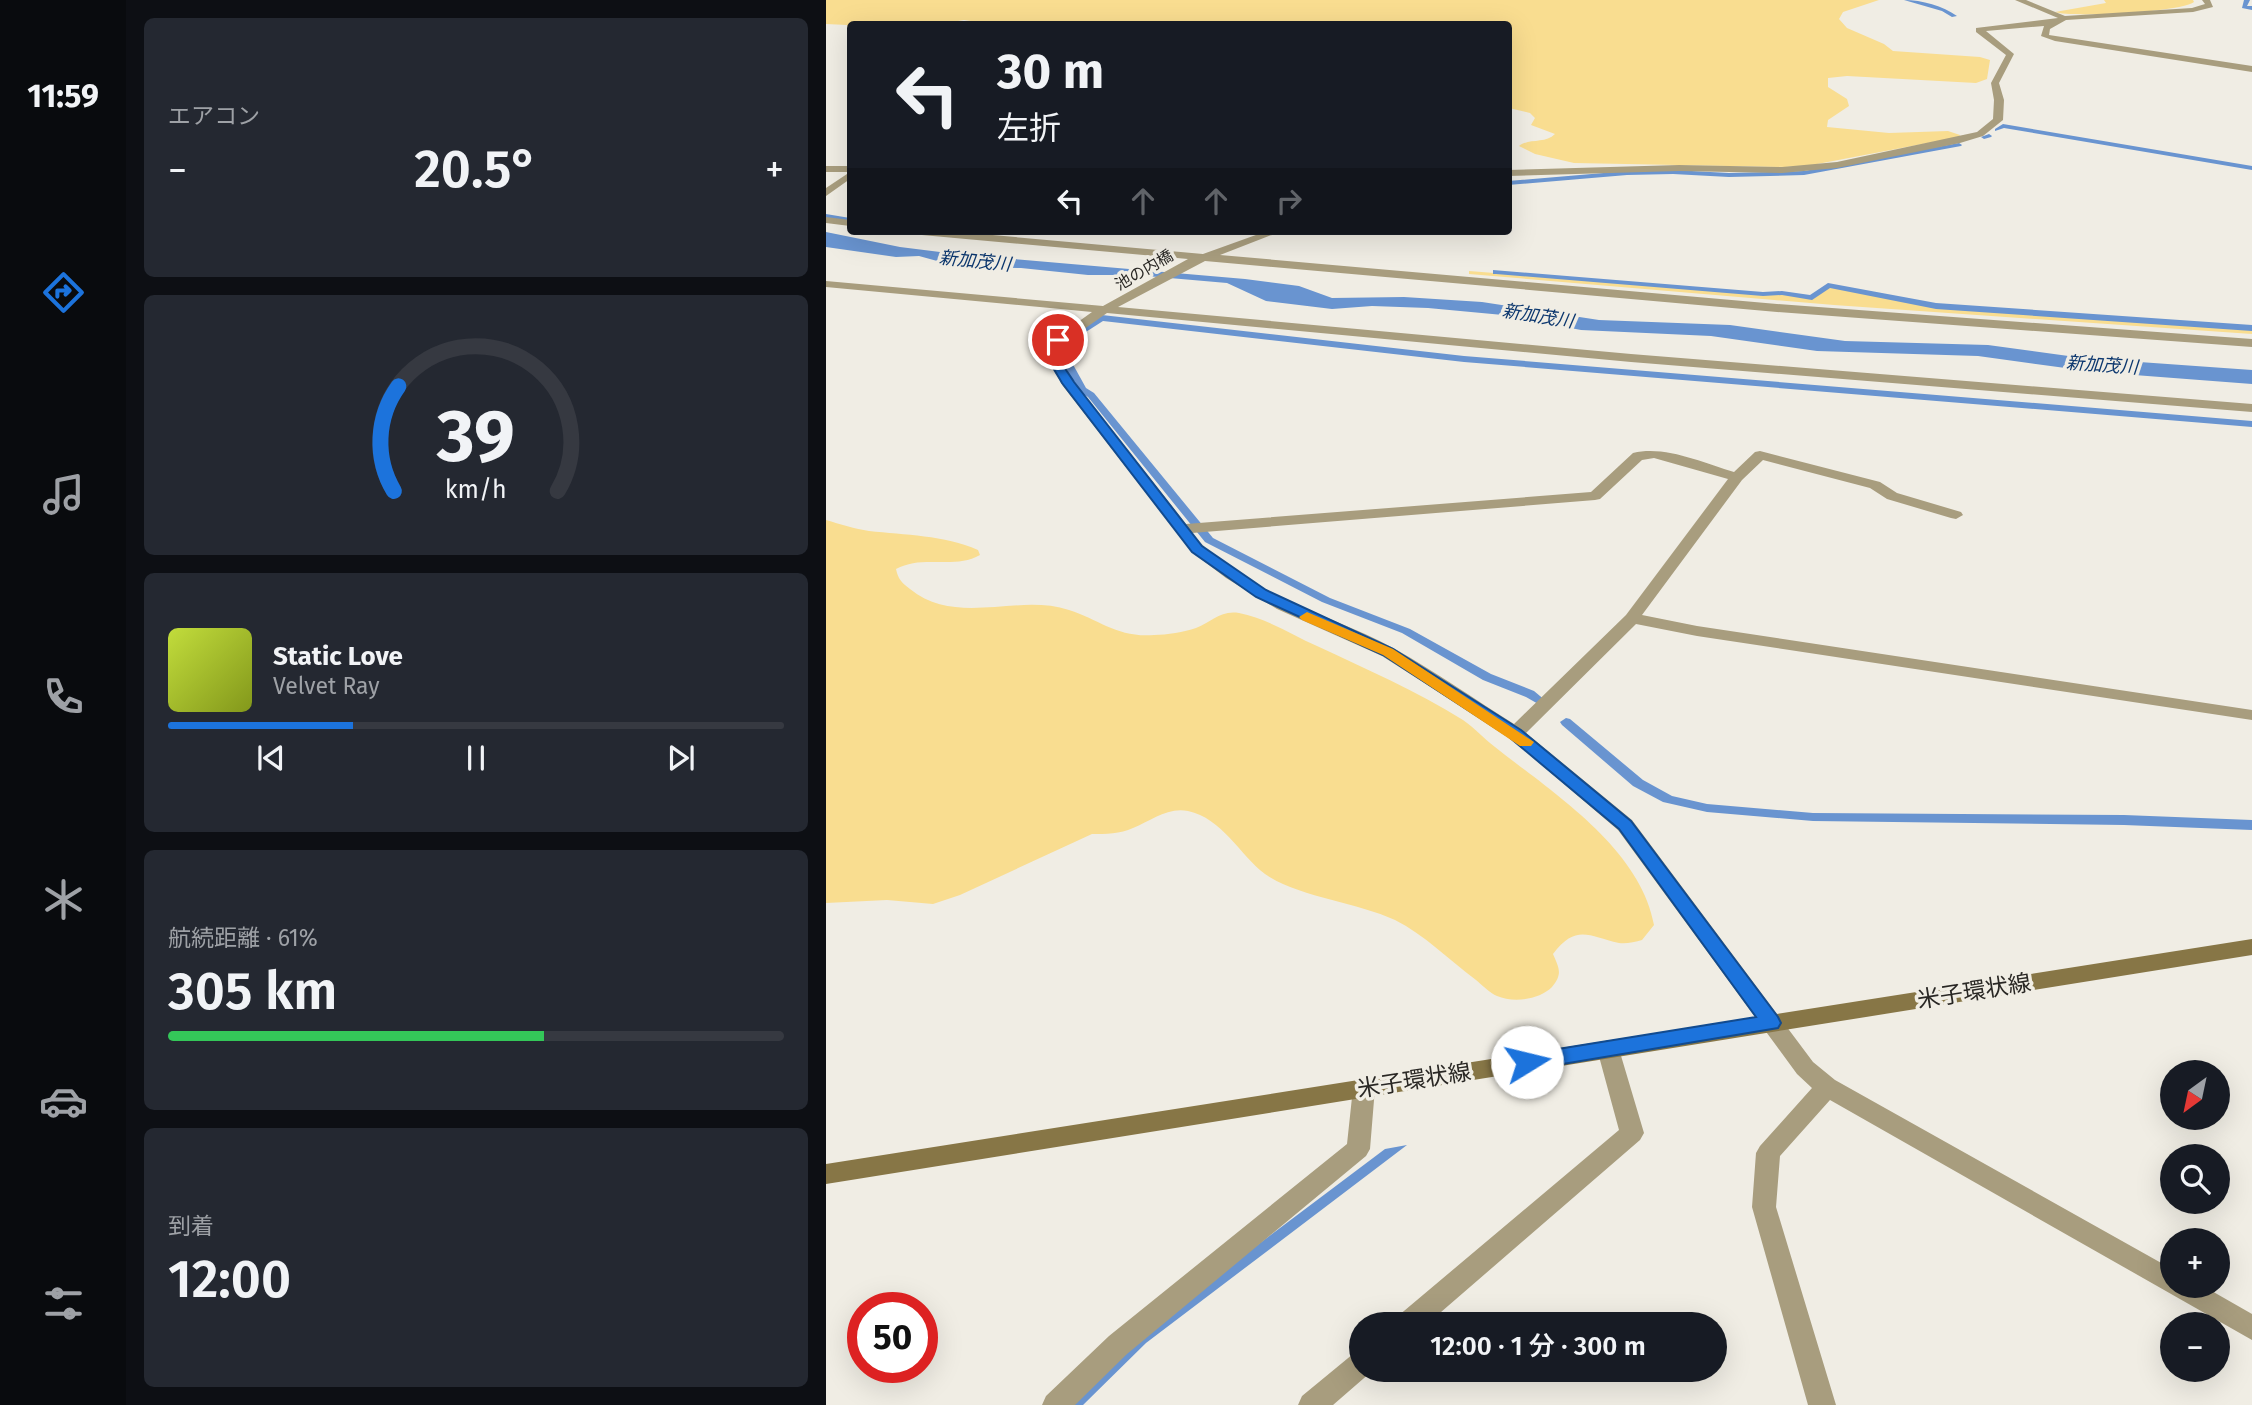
<!DOCTYPE html>
<html lang="ja">
<meta charset="utf-8">
<style>
:root{--surface:#171b24;--page:#242831;--text:#f1f3f6;--muted:#9ea1a6;--line:#363941;--accent:#1c73dc}
body{margin:0;font-family:"Fira Sans","Noto Sans JP",sans-serif;background:var(--page);color:var(--text);height:100vh;display:flex;flex-direction:column;font-size:26px;white-space:nowrap}
*{box-sizing:border-box;margin:0}
p{font-size:23px;color:var(--muted)}
.icon{flex:none;width:38px;height:38px;fill:none;stroke:currentColor;stroke-width:2;stroke-linecap:round;stroke-linejoin:round}
.map{position:relative;flex:1;overflow:hidden}
.sheet{display:flex;flex-direction:column;gap:18px;padding:18px;background:#0d0f14;width:700px}
.sheet>*{flex:none}
.guide{position:absolute;left:21px;top:21px;width:665px;height:214px;border-radius:7px;box-shadow:0 7px 28px #0002;background:#171b24;color:var(--text);overflow:hidden}
.needle{width:46px;rotate:213deg}
.tools{position:absolute;left:1334px;top:1060px;display:grid;gap:14px}
.tools a{display:grid;place-items:center;width:70px;height:70px;border-radius:50%;background:var(--surface);box-shadow:0 7px 28px #0002;font-size:35px}
.speed{position:absolute;left:21px;top:1292px;display:flex;gap:14px;font-size:35px;font-weight:700;text-align:center}
.speed>*{display:grid;place-content:center;width:91px;height:91px;border-radius:50%;background:var(--surface);box-shadow:0 7px 28px #0002;line-height:1}
.speed .limit{border:10px solid #d22;background:#fff;color:#111}
.pin{position:absolute;display:grid;place-items:center;width:60px;height:60px;color:#fff;margin:-30px;border:4px solid #fff;border-radius:50%;box-shadow:0 2px 7px #0007}
.me{position:absolute;width:77px;margin:-38px;rotate:81deg;stroke-linejoin:round;filter:drop-shadow(0 0 5px #0008)}
.turn{display:flex;align-items:center;gap:24px;height:147px;padding:0 35px;font-size:32px}
.turn .icon{width:91px;height:91px;stroke-width:2.5}
.turn b{display:block;font-size:49px;line-height:60px}
.lanes{display:flex;align-items:center;height:66px;padding:0 35px;background:#0003;justify-content:center;gap:35px;direction:ltr}
.lanes .off{opacity:.35}
.big{font-size:52px;font-weight:600;line-height:1.1}
.sheet .widget{flex:1;display:flex;flex-direction:column;justify-content:center;gap:10px;min-width:0;padding:0 24px;border-radius:10px;background:var(--page)}
.sheet .dial{align-items:center;gap:0}
.dial svg{height:182px;overflow:visible;fill:none;stroke:var(--line);stroke-width:7;stroke-linecap:round;text-anchor:middle}
.dial text{fill:var(--text);stroke:none}
.song{display:flex;align-items:center;gap:21px}
.cover{width:84px;height:84px;border-radius:10px;background:linear-gradient(135deg,hsl(70 70% 55%),hsl(70 70% 35%))}
.played{height:7px;border-radius:4px;background:linear-gradient(90deg,var(--accent) 30%,var(--line) 30%)}
.keys{display:flex;justify-content:space-around;direction:ltr}
.heat{display:flex;justify-content:space-between;align-items:center;font-size:38px;direction:ltr}
.charge{height:10px;border-radius:5px;background:linear-gradient(90deg,#34c759 61%,var(--line) 0)}
.trip{position:absolute;left:523px;top:1312px;width:378px;height:70px;border-radius:35px;background:var(--surface);box-shadow:0 7px 28px #0002;font-weight:600;line-height:70px;text-align:center}
main{display:flex;flex:1;min-height:0}
.tabs{display:flex;flex-direction:column;width:126px;justify-content:space-around;align-items:center;background:#090b0e;color:var(--muted)}
.tabs .icon{width:49px;height:49px}
.tabs .selected{color:var(--accent)}
.tabs b{font-size:32px;color:var(--text)}
.map>svg:first-child{display:block}
.green{fill:#f9dd90}
.water{fill:#6994d0}
.lines{fill:none;stroke-linecap:round;stroke-linejoin:round}
.stream{fill:#6994d0;fill-rule:evenodd}
.street{fill:#a89d7e;fill-rule:evenodd}
.secondary{fill:#877646;fill-rule:evenodd}
.route{fill:#1c73dc;stroke:#124b8f;stroke-width:2}
.slow{fill:#f59e0b}
.labels{text-anchor:middle;dominant-baseline:central;stroke-width:7;stroke-linejoin:round;paint-order:stroke}
.far-street-label{font-size:16px;fill:#292724;stroke:#f0ede4}
.far-water-label{font-size:18px;font-style:italic;fill:#0c376e;stroke:#f0ede4}
.near-street-label{font-size:23px;fill:#292724;stroke:#f0ede4}
</style>
<main>
<nav class="tabs">
<b>11:59</b>
<svg class="icon selected" aria-label="directions" viewBox="0 0 24 24"><path d="M12 3l9 9-9 9-9-9zM9 14v-3h6M13 9l2 2-2 2"/></svg>
<svg class="icon" aria-label="music" viewBox="0 0 24 24"><path d="M9 18V5l10-2v13"/><circle cx="6" cy="18" r="3"/><circle cx="16" cy="16" r="3"/></svg>
<svg class="icon" aria-label="phone" viewBox="0 0 24 24"><path d="M5 4h4l2 5-3 2q2 4 5 5l2-3 5 2v4C11 20 4 13 5 4z"/></svg>
<svg class="icon" aria-label="climate" viewBox="0 0 24 24"><path d="M12 3v18M4 7l16 10M4 17L20 7"/></svg>
<svg class="icon" aria-label="car" viewBox="0 0 24 24"><path d="M5 17H2v-5l4-1 3-4h7l3 4 3 1v5h-3M9 17h6M6 11h13"/><circle cx="7" cy="17" r="2"/><circle cx="17" cy="17" r="2"/></svg>
<svg class="icon" aria-label="filters" viewBox="0 0 24 24"><path d="M4 7h16M4 17h16"/><circle cx="9" cy="7" r="2"/><circle cx="15" cy="17" r="2"/></svg>
</nav>
<section class="sheet">
<div class="widget"><p>エアコン</p>
<div class="heat"><a>−</a><b class="big">20.5°</b><a>+</a></div>
</div>
<div class="widget dial"><svg viewBox="0 0 100 80">
<path d="M14 69A42 42 0 1 1 86 69"/>
<path d="M14 69A42 42 0 0 1 16 23" stroke="#1c73dc"/>
<text x="50" y="56" font-size="32" font-weight="700">39</text>
<text x="50" y="72" font-size="11">km/h</text>
</svg></div>
<div class="widget">
<div class="song"><i class="cover"></i><div><b>Static Love</b><p>Velvet Ray</p></div></div>
<div class="played"></div>
<div class="keys"><svg class="icon" aria-label="previous" viewBox="0 0 24 24"><path d="M18 5L8 12l10 7zM5 5v14"/></svg><svg class="icon" aria-label="pause" viewBox="0 0 24 24"><path d="M8 5v14M16 5v14"/></svg><svg class="icon" aria-label="next" viewBox="0 0 24 24"><path d="M6 5l10 7-10 7zM19 5v14"/></svg></div>
</div>
<div class="widget"><p>航続距離 · 61%</p><b class="big">305 km</b><div class="charge"></div></div>
<div class="widget"><p>到着</p><b class="big">12:00</b></div>
</section>
<div class="map">
<svg width="1426" height="1405" viewBox="0 0 1426 1405">
<rect width="100%" height="100%" fill="#f0ede4"/>
<path class="green" d="M0,0H1053L1017,12L1013,19L1021,28L1058,44L1067,51L1154,57L1164,60L1161,79L1150,83L1021,76L1002,78V87L1021,99L1023,106L1002,120L1001,127L1063,133L1122,131L1134,135L1133,137L986,165L959,167L748,163L709,154L693,146C703,138 719,144 729,134L705,125L709,118L704,113L683,108L682,24H165L138,20L126,22V24H24V33L21,25L0,24Z
M1278,0H1367L1368,2C1357,12 1244,18 1229,12L1280,3Z
M643,271L937,294L956,293L987,299L1003,286L1111,308L1426,329V334L1008,305L643,274Z
M0,520C14,524 29,529 43,531C79,535 118,535 152,550L154,555C128,570 97,554 70,569C72,579 76,583 84,589C131,627 191,593 243,610C274,620 292,638 328,635C341,635 358,632 370,628C386,622 394,610 413,613C440,618 466,635 491,646C540,669 591,691 637,720C649,728 658,739 669,747C727,793 814,848 828,925L816,940C809,942 800,944 793,943C763,937 751,923 727,954C733,968 737,974 726,987C713,1000 687,1003 671,996C664,993 656,985 650,980C623,960 599,935 569,920C530,902 472,897 439,874C414,855 396,818 362,811C341,807 325,821 307,828C294,834 280,834 266,834L134,895L107,904L61,900L0,903Z"/>
<path class="water" d="M0,232L74,247L130,254L419,279L473,286L506,298L578,297L656,302L773,320L904,325L1019,341L1162,345L1257,358L1426,370V384L1269,372L1152,356L991,351L885,336L755,330L677,315L602,308L546,306L506,309L440,301L401,283L309,275H262L195,268L133,267L93,256L70,257L0,247Z
M581,1145L320,1343L257,1405H242L316,1332L559,1149Z"/>
<g class="lines">
<path class="stream" d="M1078,0C1096,0 1117,6 1131,16L1126,17L1116,11Z
M1418,0H1424L1421,6H1426V10L1416,8Z
M1177,124L1426,166V170L1178,128L1169,131V129Z
M1163,134L1166,136L1165,137L1158,139L1155,137Z
M1133,143L1136,145L1135,146L978,175L903,177L847,174L801,175L682,185V181L801,171L847,170L903,173L978,171Z
M0,214L24,218V222L0,218Z
M667,270L937,292L956,291L984,295L1002,283L1110,303L1426,325V331L1110,309L1004,288L986,300L956,295L937,296L670,274H667Z
M276,315L638,356L1426,421V427L638,362L277,321L252,337L239,350L260,388L268,393L387,538L504,598L584,629L665,674L708,691L720,701L714,705L700,697L657,680L576,633L496,602L379,542L262,397L251,390L231,350L246,333Z
M740,718L744,719L817,780L846,796L881,804L987,813L1298,815L1426,820V830L1298,825L987,821L881,812L837,802L807,786L736,725L734,722Z"/>
<path class="street" d="M1189,0H1200L1239,16L1366,8L1379,4L1376,0H1384L1387,7L1367,12L1240,20L1224,29L1223,35L1426,66V72L1229,41L1215,36L1218,26L1160,31L1188,54L1173,83L1178,100L1177,120L1157,136L1134,143L1011,168L956,173L853,171L682,176V170L853,165L956,167L1011,162L1151,132L1167,119L1168,100L1165,83L1180,55L1150,32V28L1232,18Z
M0,166H24V179L0,196V188L24,172H0Z
M0,217L24,220V226L0,223Z
M80,231H122L377,254L441,231H456L394,255L951,304L1426,339V347L951,312L379,261L292,307L805,354L1426,404V412L805,362L281,313L234,346L232,356L248,382L360,524L765,492L807,453C839,445 877,463 908,472L929,452L934,451L1054,482L1071,493L1135,512L1137,515L1130,519L1125,518L1061,499L1044,488L937,460L916,480L816,615L871,626L1426,710V720L871,636L810,624L700,733L806,820L987,1062L1009,1080L1346,1269V1286H1377L1426,1314V1340L1004,1100L954,1156L950,1207L1010,1405H982L926,1207L930,1153L934,1146L986,1088L971,1074L792,830L683,737L556,656L451,609L400,578L366,552L237,386L220,356L224,342L266,312L0,287V281L277,306L362,259L85,234ZM828,458L902,479L800,615L688,724C648,699 610,672 569,649C503,612 416,596 366,533L769,500L774,499L816,460Z
M782,1040L790,1043L793,1049L818,1133L814,1140L600,1325H568L572,1316L793,1130L771,1049L774,1043Z
M538,1079L546,1081L549,1088L544,1149L540,1156L301,1354L249,1405H216L220,1396L283,1336L521,1144L527,1088L530,1081Z
M536,1351V1370L545,1372L507,1405H472L476,1396L527,1354Z"/>
<path class="secondary" d="M1426,939V955L0,1184V1164Z"/>
</g>
<path class="route" d="M228,338L238,340C226,355 240,369 248,382L376,546L440,590L567,649L695,730L805,821L952,1017L955,1023L952,1028L701,1070L693,1068L690,1062L693,1056L701,1054L930,1017L793,829L683,737L557,655L430,597L366,552L236,383C228,368 214,354 228,338Z"/>
<path class="slow" d="M481,612L567,649L708,742L705,746H694L557,655L476,620L473,617Z"/>
<g class="labels">
<g class="far-street-label">
<text transform="translate(318 270) rotate(-30)">池の内橋</text>
</g>
<g class="far-water-label">
<text transform="translate(149 261) rotate(6)">新加茂川</text>
<text transform="translate(712 316) rotate(9)">新加茂川</text>
<text transform="translate(1276 365) rotate(4)">新加茂川</text>
</g>
<g class="near-street-label">
<text transform="translate(1148 991) rotate(-9)">米子環状線</text>
<text transform="translate(588 1080) rotate(-9)">米子環状線</text>
</g>
</g>
</svg>
<div class="tools">
<a><svg class="needle" viewBox="-14 -14 28 28"><path d="M0-13l5 13h-10z" fill="#e53935"/><path d="M0 13l5-13h-10z" fill="#9ea1a6"/></svg></a>
<a><svg class="icon" aria-label="search" viewBox="0 0 24 24"><circle cx="10" cy="10" r="6"/><path d="M15 15l6 6"/></svg></a>
<a>+</a>
<a>−</a>
</div>
<div class="speed"><div class="limit">50</div></div>
<div class="pin" style="left:232px;top:340px;background:#d93025"><svg class="icon" aria-label="arrive" viewBox="0 0 24 24"><path d="M6 21V4h12l-3 4 3 4H6"/></svg></div>
<svg class="me" style="left:701px;top:1062px" viewBox="-20 -20 40 40"><circle r="19" fill="#fff"/><path d="M0-13L10 11 0 6-10 11z" fill="#1c73dc"/></svg>
<div class="trip">12:00 · 1 分 · 300 m</div>
<div class="guide">
<div class="turn"><svg class="icon" aria-label="left" viewBox="0 0 24 24"><path d="M17 20v-9H6M10 6l-5 5 5 5"/></svg><div><b>30 m</b>左折</div></div>
<div class="lanes"><svg class="icon" aria-label="left" viewBox="0 0 24 24"><path d="M17 20v-9H6M10 6l-5 5 5 5"/></svg><svg class="icon off" aria-label="ahead" viewBox="0 0 24 24"><path d="M12 20V5M6 11l6-6 6 6"/></svg><svg class="icon off" aria-label="ahead" viewBox="0 0 24 24"><path d="M12 20V5M6 11l6-6 6 6"/></svg><svg class="icon off" aria-label="right" viewBox="0 0 24 24"><path d="M7 20v-9h11M14 6l5 5-5 5"/></svg></div>
</div>
</div>
</main>
